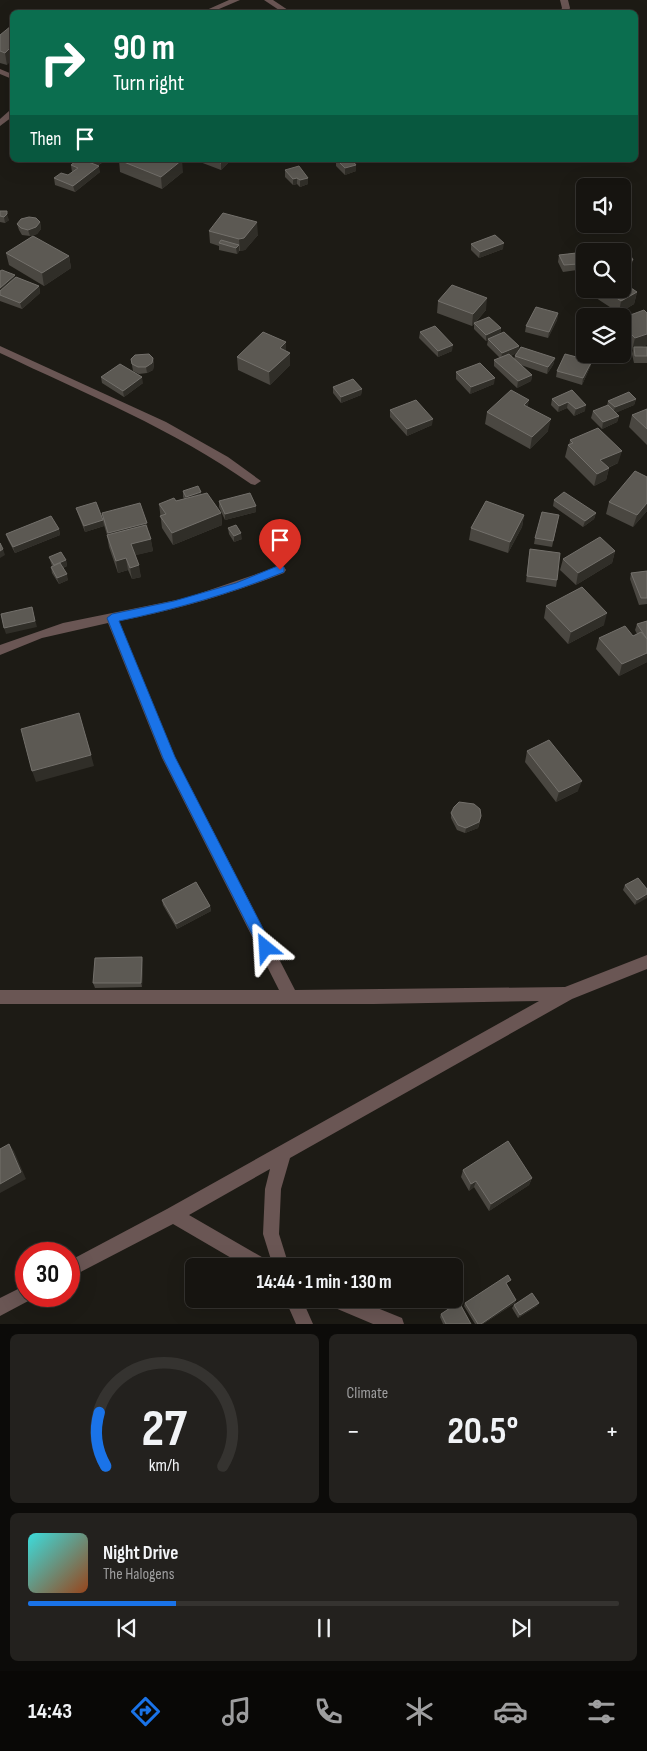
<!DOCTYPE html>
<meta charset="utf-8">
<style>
:root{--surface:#161410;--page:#23211e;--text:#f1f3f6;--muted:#9e9e9f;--line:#353330;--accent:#1a73e8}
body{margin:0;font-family:"Sofia Sans Condensed",sans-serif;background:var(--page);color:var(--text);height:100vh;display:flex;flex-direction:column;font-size:19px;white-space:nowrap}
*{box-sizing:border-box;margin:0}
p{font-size:16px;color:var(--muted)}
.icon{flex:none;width:28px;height:28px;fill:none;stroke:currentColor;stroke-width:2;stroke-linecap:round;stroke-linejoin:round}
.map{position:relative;height:1324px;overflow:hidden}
.details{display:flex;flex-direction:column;gap:10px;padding:10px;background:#0c0b09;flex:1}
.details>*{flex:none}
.banner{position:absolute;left:10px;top:10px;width:628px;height:152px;border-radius:8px;box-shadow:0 5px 20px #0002,0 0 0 1px var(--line);background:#0b6e4f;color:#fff;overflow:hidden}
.controls{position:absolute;left:576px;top:178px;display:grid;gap:10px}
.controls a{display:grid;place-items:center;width:55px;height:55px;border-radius:8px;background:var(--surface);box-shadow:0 5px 20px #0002,0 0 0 1px var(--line);font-size:25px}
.speed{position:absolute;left:15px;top:1242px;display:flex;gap:10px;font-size:25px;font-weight:700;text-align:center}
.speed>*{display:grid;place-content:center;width:65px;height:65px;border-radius:50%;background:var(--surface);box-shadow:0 5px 20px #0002,0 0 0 1px var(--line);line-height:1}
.speed .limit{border:8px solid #d22;background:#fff;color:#111}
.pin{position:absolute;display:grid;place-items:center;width:42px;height:42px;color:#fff;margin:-51px -21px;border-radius:50% 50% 50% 0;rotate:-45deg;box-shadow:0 0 5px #0007}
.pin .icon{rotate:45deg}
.me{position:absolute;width:55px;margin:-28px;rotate:333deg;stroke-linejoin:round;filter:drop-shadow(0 0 4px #0008)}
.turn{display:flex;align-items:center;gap:18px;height:105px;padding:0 20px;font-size:22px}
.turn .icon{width:65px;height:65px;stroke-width:2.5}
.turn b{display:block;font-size:35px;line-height:42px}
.then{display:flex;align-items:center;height:48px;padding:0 20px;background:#0003;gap:10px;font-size:19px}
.big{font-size:38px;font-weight:700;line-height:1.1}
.details .card{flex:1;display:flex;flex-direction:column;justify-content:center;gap:8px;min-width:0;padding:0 18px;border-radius:8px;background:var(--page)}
.details .dial{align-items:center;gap:0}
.dial svg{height:130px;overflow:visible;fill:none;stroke:var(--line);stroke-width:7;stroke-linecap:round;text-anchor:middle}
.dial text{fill:var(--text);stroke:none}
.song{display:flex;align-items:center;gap:15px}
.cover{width:60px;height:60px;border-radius:8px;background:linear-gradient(135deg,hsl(180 70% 55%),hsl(20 70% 35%))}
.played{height:5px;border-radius:2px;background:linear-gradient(90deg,var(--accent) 25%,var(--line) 25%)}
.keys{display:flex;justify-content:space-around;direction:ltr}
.heat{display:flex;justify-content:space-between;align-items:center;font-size:28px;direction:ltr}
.details .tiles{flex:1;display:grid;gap:10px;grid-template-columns:1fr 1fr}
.card:last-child{grid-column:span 2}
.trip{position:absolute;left:185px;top:1258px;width:278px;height:50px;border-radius:8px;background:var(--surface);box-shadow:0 5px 20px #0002,0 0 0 1px var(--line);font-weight:700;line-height:50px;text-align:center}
.tabs{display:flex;height:80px;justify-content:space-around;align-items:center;background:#090806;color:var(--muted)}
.tabs .icon{width:35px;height:35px}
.tabs .on{color:var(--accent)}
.tabs b{font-size:22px;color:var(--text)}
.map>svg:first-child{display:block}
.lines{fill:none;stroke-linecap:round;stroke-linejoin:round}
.minor{fill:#6a5654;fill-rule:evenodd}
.wall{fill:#4a4741;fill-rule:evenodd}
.shaded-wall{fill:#302e28}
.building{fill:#5c5953;stroke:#73706b}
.route{fill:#1a73e8;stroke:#114b97}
</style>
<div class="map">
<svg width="647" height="1324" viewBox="0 0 647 1324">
<rect width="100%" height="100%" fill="#1d1b15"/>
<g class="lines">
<path class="minor" d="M229,0H240L212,12H202Z
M264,0H273L291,12H282Z
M560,0H568L570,8L568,12H560L562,8Z
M0,69L12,74V79L0,74Z
M9,111H12V117L0,126V119Z
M0,346L166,422L228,457L261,481L255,485L251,484C173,429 86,394 0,353Z
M280,566L284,567L286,570L284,573C230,594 177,610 119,621L175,757L295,990L565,987L647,955V969L572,999L290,1158L281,1189L279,1234L289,1266H273L263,1234L265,1189L270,1169L189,1215L267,1260L269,1266H245L173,1224L69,1278V1261L167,1209L539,1001L374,1004H0V990H279L162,758L108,623L42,638L0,655V645L63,623L186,598Z
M26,1285V1296H33L32,1299L0,1316V1298Z
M285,1299H302L313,1324H296Z
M326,1299H355L402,1318L404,1324H373L328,1305Z"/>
</g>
<path class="wall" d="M12,27L7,65L0,63V35Z
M77,160H105V161L97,166L100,172L75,192L55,185L54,178L68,175L73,172H72L71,165Z
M119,160L183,172L162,189L120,172Z
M199,160H229V162L221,170L200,162Z
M336,160H352L356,165V171L345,175L336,166Z
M285,170L308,184L300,187L297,184L293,185L285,177Z
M0,211L9,220L5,223L0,222Z
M40,222L41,229L37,234L30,236L22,235L19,230L17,224Z
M209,231L258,235L245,250L239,251L237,254L219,250V246L210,243Z
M471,244L503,249L479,258L471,250Z
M625,245L633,260L631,266L622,267V251H599V248Z
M585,252V279H581L577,270L563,272L558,262L559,255Z
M6,253L69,256L71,268L44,286L9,265Z
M0,271L39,286L40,293L22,309L0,301Z
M587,289H622L637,292L634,304L619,313L587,292Z
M438,301L486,310L475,323L501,328L500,334L519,346L518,350L555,358L553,365L547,374L521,365L532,375L531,381L517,388L494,366V360L500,358L487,345L488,340L486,341L474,329V324L472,326L437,313ZM516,353L514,359L511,356Z
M558,313L557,320L548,338L525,332L526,326Z
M647,313V345L640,347H647V363H634L632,354L633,349L632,350L622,340V318Z
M420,332L452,351L438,357L419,338Z
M286,342V351L290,353V365L270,385L238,370L237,357Z
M153,358L154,364L153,370L147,373L139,374L133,371L131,359Z
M592,361L590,367L582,385L556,377L557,371Z
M456,372L494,384L470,394L456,379Z
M101,377L143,383L124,397L102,383Z
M333,387L362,389L361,395L341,403L333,393Z
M572,390L585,411L574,416L567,408L558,412L551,405L552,399Z
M636,399L634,405L615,413L619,416L617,422L602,429L591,418L593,411L607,406L608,401Z
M528,407L548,431L530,449L485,424L487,412Z
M647,409V445L629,427L632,415Z
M390,410L432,425L407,436L390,417Z
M570,440L618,463L608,468H609L606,480L594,486L565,457L568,445H569Z
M647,477V511L633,527L606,514L609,502Z
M183,491L202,494L221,513L222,525L173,545L162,528L159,504L184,499L183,497Z
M554,500L596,513L594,519L583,527L553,506Z
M219,501L256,506V512L225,520L219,507Z
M76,508L103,520L102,513L149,532L153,551L135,555L141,577L132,579L128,570L118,573L109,547L107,535L104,525V526L85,532L78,514Z
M524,515L522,527L508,553L469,540L471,528Z
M559,515L552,547L534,544L535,538Z
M228,528L242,539L234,542L229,534Z
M59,529L60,535L15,553L8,540L6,534Z
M615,551L612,563L576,585L560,570L563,559Z
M529,555L557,580L556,587L526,582Z
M49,557L66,560L67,566L63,568L68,580L59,584L52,573L51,567L52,566Z
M647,571V604L639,605L630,579L631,573Z
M546,606L604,625L568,644L544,618Z
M647,621V662L619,676L596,649L599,638L633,636L637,634L635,630L637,624Z
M527,751L578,791L556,802L525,762Z
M451,813L480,822L478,828L465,833L457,830L451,818Z
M625,885L647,889L635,905L623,890Z
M162,900L210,906L211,911L177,929L163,905Z
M142,957L143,962L142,987L95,988L93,983Z
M463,1170L532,1178L529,1185L489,1211L474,1187L469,1191L461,1177Z
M509,1283L507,1284L515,1303L483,1324H475L464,1306L465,1303Z
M514,1305L537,1306L518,1318L512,1308Z
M441,1314L471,1324H443L440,1317Z"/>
<path class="shaded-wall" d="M12,46V60L7,65L5,53Z
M95,160H105V161L93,168L92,162Z
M182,160L183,172L162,189L161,177Z
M224,160H229V162L221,170V163Z
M356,165V171L345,175V168Z
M99,166L100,172L75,192L73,186Z
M297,178V184L293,185V179Z
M308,178V184L300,187V180Z
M7,214L9,220L5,223L4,217Z
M40,222L41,229L37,234L30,236L28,230Z
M257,222L258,235L245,250L240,251L239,239Z
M504,243L503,249L479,258L480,252Z
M239,245V252L237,254L236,248Z
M69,256L71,268L44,286L42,273Z
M15,275L16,281L0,295V288Z
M39,286L40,293L22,309L20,303Z
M637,292L634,304L619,313L621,301Z
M487,298L486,310L472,326L473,314Z
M558,313L557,320L548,338L549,332Z
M501,328L500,335L488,339V340L486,341V335Z
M647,334V345L634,349V347L633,349L632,350L635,338Z
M286,342V355L280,348Z
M453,345L452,351L438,357V351Z
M519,346L518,353L501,359L502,353Z
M290,353V365L270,385L269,372Z
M153,358L154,364L153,370L147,373L146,367Z
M555,358L553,365L547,374L548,367Z
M592,361L590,367L582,385L583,378Z
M532,375L531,381L517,388L518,381Z
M142,377L143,383L124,397L123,391Z
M495,378L494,384L470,394L471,387Z
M362,389L361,395L341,403V397Z
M636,399L634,405L613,414L615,407Z
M529,400L527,412L524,405Z
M568,402L567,408L558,412L559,406Z
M586,405L585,411L574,416L576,409Z
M619,416L617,422L602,429L603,422Z
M433,419L432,425L407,436V429Z
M551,419L548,431L530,449L532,437Z
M622,451L618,463L598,472L600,460Z
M609,468L606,480L594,486L597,474Z
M201,492L202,498L187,503L186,497Z
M647,503V511L633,527L637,515Z
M256,506V512L225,520V514Z
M221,513L222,525L173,545L172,533Z
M596,513L594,519L583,527L585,521Z
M524,515L522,527L508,553L510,542Z
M103,520L104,526L85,532L84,526Z
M147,523L149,535L111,545L108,533Z
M59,529L60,535L15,553L13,547Z
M241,533L242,539L234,542V536Z
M151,539L153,551L133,556L131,544Z
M3,549L5,555L0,558V551Z
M615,551L612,563L576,585L578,573Z
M126,558L128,570L118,573L116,561Z
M66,560L67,566L55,571L54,565Z
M139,565L141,577L132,579L130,568Z
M67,574L68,580L59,584L57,578Z
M32,607L37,627L6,634L4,628Z
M607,613L604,625L568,644L571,632Z
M647,653V662L619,676L622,664Z
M91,755L94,766L36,782L32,771Z
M582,781L578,791L556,802L559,792Z
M481,816L478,828L465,833L466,828Z
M647,894V898L635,905L637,900Z
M210,906L211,911L177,929L176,924Z
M142,957L143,962L142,987L141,983Z
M9,1144L14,1151L26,1179L0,1193V1184Z
M532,1178L529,1185L489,1211L491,1204Z
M476,1181L474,1187L469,1191L471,1184Z
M516,1300L515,1303L483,1324H481Z
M539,1303L537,1306L518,1318L520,1315Z"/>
<path class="building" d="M11,26L12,27V46L5,53L0,51V35Z
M77,160H83L99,166L73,186L54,178L61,173L68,175L78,168L71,165Z
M119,160H182L161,177Z
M212,160H224L221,163Z
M337,160H352L356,165L345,168Z
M299,166L308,178L300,180L297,178L293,179L285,170Z
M0,211H7V214L4,217L0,216Z
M223,213L257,222L244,238L239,239L209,231Z
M29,217L36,218L40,222L36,227L28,230L21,228L17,224L21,219Z
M495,235L504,243L480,252L471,244Z
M33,236L69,256L42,273L6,253Z
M221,240L239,245L236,248L219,243Z
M625,245L633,260L622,261V251H601L599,248Z
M585,252V273H583L578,264L564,265L559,255Z
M2,270L15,275L0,288V271Z
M16,277L39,286L20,303L0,295V291Z
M622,282L637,292L621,301L603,289H622Z
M452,285L487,298L473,314L438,301Z
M536,307L558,313L549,332L526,326Z
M644,310L647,313V334L635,338L622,325V318Z
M489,317L501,328L486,335L474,323Z
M435,326L453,345L438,351L420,332Z
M263,332L286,342L280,348L290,353L269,372L237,357Z
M504,332L519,346L502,353L488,339Z
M521,347L555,358L548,367L515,356Z
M634,347H647V356H635Z
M149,354L153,358L152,363L146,367H138L132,364L131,359L135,355Z
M509,354L532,375L518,381L494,360Z
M565,354L592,361L583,378L557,371Z
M480,363L495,378L471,387L456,372Z
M120,364L142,377L123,391L101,377Z
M353,379L362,389L341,397L333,387Z
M511,390L529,400L524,405L551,419L532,437L487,412Z
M572,390L586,405L576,409L568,402L559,406L552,399Z
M629,392L636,399L615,407L608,401Z
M416,400L433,419L407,429L390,410Z
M608,405L619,416L603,422L593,411Z
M647,409V429L632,415Z
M598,428L622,451L600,460L609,468L597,474L568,445L573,443L570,440Z
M635,471L647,477V503L637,515L609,502Z
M198,486L201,492L186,497L183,491Z
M564,492L596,513L585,521L554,500Z
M207,493L221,513L172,533L160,516L166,514L159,504L174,498L176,501Z
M250,493L256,506L225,514L219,501Z
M486,501L524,515L510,542L471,528Z
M96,502L103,520L84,526L76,508Z
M140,503L147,523L108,533L102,513Z
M542,512L559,515L553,541L535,538Z
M51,516L59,529L13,547L6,534Z
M146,525L151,539L131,544L139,565L130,568L126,558L116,561L107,535Z
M236,525L241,533L234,536L228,528Z
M600,537L615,551L578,573L563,559Z
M0,543L3,549L0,551Z
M530,549L560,553L557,580L527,576Z
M61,552L66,560L54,565L49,557Z
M60,563L67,574L57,578L51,567Z
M647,571V598H641L631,573Z
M582,587L607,613L571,632L546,606Z
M32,607L35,621L4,628L1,614Z
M647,621V639L637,624Z
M625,626L633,636L641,632L647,639V653L622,664L599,638Z
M79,713L91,755L32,771L21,729Z
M549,740L582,781L559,792L527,751Z
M459,802L474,804L480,809L481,816L479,822L466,828L458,825L451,813L454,807Z
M638,878L647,889V894L637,900L625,885Z
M196,882L210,906L176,924L162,900Z
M142,957L141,983H93L95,958Z
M508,1141L532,1178L491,1204L476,1181L471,1184L463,1170Z
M9,1144L21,1172L0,1184V1149Z
M508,1275L511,1280L506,1283L516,1300L481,1324H478L465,1303Z
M532,1293L539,1303L520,1315L514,1305Z
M459,1302L471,1324H446L441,1314Z"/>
<path class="route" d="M280,565L284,567V572C230,594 176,609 119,621L175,757L273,948L271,952L266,954L261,952L163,758L107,618L112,614L174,601L236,583Z"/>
</svg>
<div class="controls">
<a><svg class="icon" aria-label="sound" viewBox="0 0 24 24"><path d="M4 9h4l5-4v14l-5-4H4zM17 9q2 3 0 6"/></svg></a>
<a><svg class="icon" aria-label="search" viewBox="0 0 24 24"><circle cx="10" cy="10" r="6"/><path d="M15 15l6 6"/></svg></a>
<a><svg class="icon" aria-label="layers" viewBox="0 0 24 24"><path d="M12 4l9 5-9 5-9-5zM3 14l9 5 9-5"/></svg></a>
</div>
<div class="speed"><div class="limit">30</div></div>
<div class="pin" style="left:280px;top:570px;background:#d93025"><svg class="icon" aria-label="arrive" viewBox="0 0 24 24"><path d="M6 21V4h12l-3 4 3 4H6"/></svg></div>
<svg class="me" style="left:266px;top:948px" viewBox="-20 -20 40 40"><path d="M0-17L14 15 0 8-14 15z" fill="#1a73e8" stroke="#fff" stroke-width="4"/></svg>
<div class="trip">14:44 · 1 min · 130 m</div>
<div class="banner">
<div class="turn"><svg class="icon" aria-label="right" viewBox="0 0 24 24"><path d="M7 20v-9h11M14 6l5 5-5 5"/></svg><div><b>90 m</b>Turn right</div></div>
<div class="then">Then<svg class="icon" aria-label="arrive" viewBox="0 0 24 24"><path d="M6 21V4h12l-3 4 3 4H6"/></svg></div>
</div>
</div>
<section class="details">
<div class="tiles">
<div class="card dial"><svg viewBox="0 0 100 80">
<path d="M14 69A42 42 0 1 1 86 69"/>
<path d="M14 69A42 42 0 0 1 10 36" stroke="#1a73e8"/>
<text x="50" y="56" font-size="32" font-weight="700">27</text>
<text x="50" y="72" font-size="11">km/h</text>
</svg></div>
<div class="card"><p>Climate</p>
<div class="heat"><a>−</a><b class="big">20.5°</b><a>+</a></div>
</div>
<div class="card">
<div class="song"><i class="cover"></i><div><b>Night Drive</b><p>The Halogens</p></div></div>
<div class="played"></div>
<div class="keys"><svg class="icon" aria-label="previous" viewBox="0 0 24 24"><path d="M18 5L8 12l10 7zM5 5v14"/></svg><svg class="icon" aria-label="pause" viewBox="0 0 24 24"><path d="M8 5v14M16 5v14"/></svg><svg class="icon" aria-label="next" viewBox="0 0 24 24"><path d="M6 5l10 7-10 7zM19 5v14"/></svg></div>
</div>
</div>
</section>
<nav class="tabs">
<b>14:43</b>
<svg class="icon on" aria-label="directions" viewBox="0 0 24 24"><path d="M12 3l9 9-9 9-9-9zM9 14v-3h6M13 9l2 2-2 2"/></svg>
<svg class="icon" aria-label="music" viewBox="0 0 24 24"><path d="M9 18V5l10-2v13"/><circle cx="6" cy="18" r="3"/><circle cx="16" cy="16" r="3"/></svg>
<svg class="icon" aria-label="phone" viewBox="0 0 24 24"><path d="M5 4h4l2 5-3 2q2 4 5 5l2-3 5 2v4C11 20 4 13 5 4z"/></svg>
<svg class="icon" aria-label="climate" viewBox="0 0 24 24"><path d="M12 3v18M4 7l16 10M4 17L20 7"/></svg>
<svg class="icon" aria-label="car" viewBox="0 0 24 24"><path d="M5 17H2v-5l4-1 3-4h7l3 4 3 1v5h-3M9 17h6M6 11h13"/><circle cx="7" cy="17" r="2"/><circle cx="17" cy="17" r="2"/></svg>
<svg class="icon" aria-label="filters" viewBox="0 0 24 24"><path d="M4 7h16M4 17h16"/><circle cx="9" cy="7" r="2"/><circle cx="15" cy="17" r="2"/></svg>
</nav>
